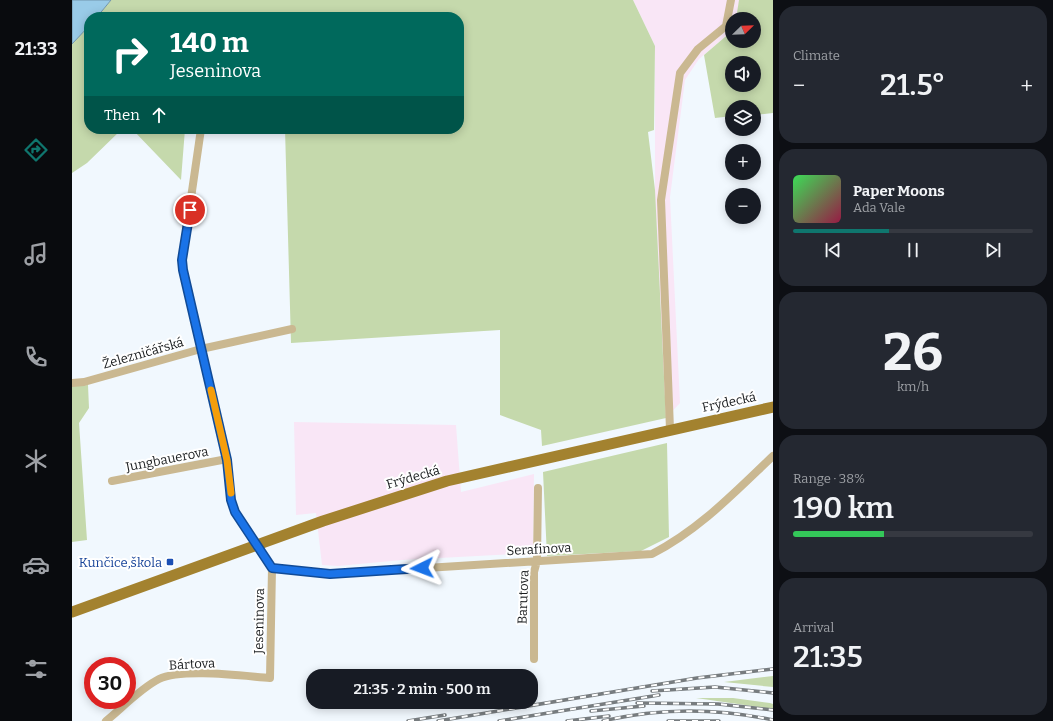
<!DOCTYPE html>
<meta charset="utf-8">
<style>
:root{--surface:#171b24;--page:#242831;--text:#f1f3f6;--muted:#9ea1a6;--line:#363941;--accent:#0f766e}
body{margin:0;font-family:Bitter,serif;background:var(--page);color:var(--text);height:100vh;display:flex;flex-direction:column;font-size:15px;white-space:nowrap}
*{box-sizing:border-box;margin:0}
p{font-size:13px;color:var(--muted)}
.icon{flex:none;width:22px;height:22px;fill:none;stroke:currentColor;stroke-width:2;stroke-linecap:round;stroke-linejoin:round}
.map{position:relative;flex:1;overflow:hidden}
.details{display:flex;flex-direction:column;gap:6px;padding:6px;background:#0d0f14;width:280px}
.details>*{flex:none}
.hud{position:absolute;left:12px;top:12px;width:380px;height:122px;border-radius:16px;box-shadow:0 2px 10px #0003;background:#00695c;color:#fff;overflow:hidden}
.needle{width:26px;rotate:67deg}
.tools{position:absolute;left:653px;top:12px;display:grid;gap:8px}
.tools a{display:grid;place-items:center;width:36px;height:36px;border-radius:50%;background:var(--surface);box-shadow:0 2px 10px #0003;font-size:20px}
.speed{position:absolute;left:12px;top:657px;display:flex;gap:8px;font-size:20px;font-weight:700;text-align:center}
.speed>*{display:grid;place-content:center;width:52px;height:52px;border-radius:50%;background:var(--surface);box-shadow:0 2px 10px #0003;line-height:1}
.speed .limit{border:6px solid #d22;background:#fff;color:#111}
.pin{position:absolute;display:grid;place-items:center;width:34px;height:34px;color:#fff;margin:-17px;border:2px solid #fff;border-radius:50%;box-shadow:0 1px 4px #0007}
.me{position:absolute;width:44px;margin:-22px;rotate:267deg;stroke-linejoin:round;filter:drop-shadow(0 0 3px #0008)}
.turn{display:flex;align-items:center;gap:14px;height:84px;padding:0 20px;font-size:18px}
.turn .icon{width:52px;height:52px;stroke-width:2.5}
.turn b{display:block;font-size:28px;line-height:34px}
.then{display:flex;align-items:center;height:38px;padding:0 20px;background:#0003;gap:8px;font-size:15px}
.big{font-size:30px;font-weight:600;line-height:1.1}
.details .tile{flex:1;display:flex;flex-direction:column;justify-content:center;gap:6px;min-width:0;padding:0 14px;border-radius:16px;background:var(--page)}
.details .dial{align-items:center;gap:0}
.dial b{font-size:52px;line-height:1}
.song{display:flex;align-items:center;gap:12px}
.cover{width:48px;height:48px;border-radius:6px;background:linear-gradient(135deg,hsl(130 70% 55%),hsl(340 70% 35%))}
.played{height:4px;border-radius:2px;background:linear-gradient(90deg,var(--accent) 40%,var(--line) 40%)}
.keys{display:flex;justify-content:space-around;direction:ltr}
.heat{display:flex;justify-content:space-between;align-items:center;font-size:22px;direction:ltr}
.charge{height:6px;border-radius:3px;background:linear-gradient(90deg,#34c759 38%,var(--line) 0)}
.trip{position:absolute;left:234px;top:669px;width:232px;height:40px;border-radius:16px;background:var(--surface);box-shadow:0 2px 10px #0003;font-weight:600;line-height:40px;text-align:center}
main{display:flex;flex:1;min-height:0}
.dock{display:flex;flex-direction:column;width:72px;justify-content:space-around;align-items:center;background:#090b0e;color:var(--muted)}
.dock .icon{width:28px;height:28px}
.dock .active{color:var(--accent)}
.dock b{font-size:18px;color:var(--text)}
.map>svg:first-child{display:block}
.industrial{fill:#f9e6f6}
.green{fill:#c5d9ac;fill-rule:evenodd}
.water{fill:#99cbe8;stroke:#7396ab}
.lines{fill:none;stroke-linecap:round;stroke-linejoin:round}
.minor{stroke:#cab891;stroke-width:8}
.major{stroke:#a3822f;stroke-width:11}
.rail-casing{stroke:#777c7f;stroke-width:3.5}
.rail{stroke:#fff;stroke-width:2;stroke-dasharray:6;stroke-linecap:butt}
.route-casing{stroke:#114b97;stroke-width:10}
.route{stroke:#1a73e8;stroke-width:7}
.slow{stroke:#f59e0b;stroke-width:7}
.transit-dot{fill:#1a4fb4;stroke:#fff;stroke-width:1.5}
.labels{text-anchor:middle;dominant-baseline:central;stroke-width:4;stroke-linejoin:round;paint-order:stroke}
.street-label{font-size:13px;fill:#191c1e;stroke:#fff}
.transit-label{font-size:13px;fill:#164399;stroke:#fff;text-anchor:end}
</style>
<main>
<nav class="dock">
<b>21:33</b>
<svg class="icon active" aria-label="directions" viewBox="0 0 24 24"><path d="M12 3l9 9-9 9-9-9zM9 14v-3h6M13 9l2 2-2 2"/></svg>
<svg class="icon" aria-label="music" viewBox="0 0 24 24"><path d="M9 18V5l10-2v13"/><circle cx="6" cy="18" r="3"/><circle cx="16" cy="16" r="3"/></svg>
<svg class="icon" aria-label="phone" viewBox="0 0 24 24"><path d="M5 4h4l2 5-3 2q2 4 5 5l2-3 5 2v4C11 20 4 13 5 4z"/></svg>
<svg class="icon" aria-label="climate" viewBox="0 0 24 24"><path d="M12 3v18M4 7l16 10M4 17L20 7"/></svg>
<svg class="icon" aria-label="car" viewBox="0 0 24 24"><path d="M5 17H2v-5l4-1 3-4h7l3 4 3 1v5h-3M9 17h6M6 11h13"/><circle cx="7" cy="17" r="2"/><circle cx="17" cy="17" r="2"/></svg>
<svg class="icon" aria-label="filters" viewBox="0 0 24 24"><path d="M4 7h16M4 17h16"/><circle cx="9" cy="7" r="2"/><circle cx="15" cy="17" r="2"/></svg>
</nav>
<div class="map">
<svg width="701" height="721" viewBox="0 0 701 721">
<rect width="100%" height="100%" fill="#f1f8fe"/>
<path class="industrial" d="M561,0H667L668,2L664,19H660V31L627,59L613,80L598,197L608,403L594,418L583,227V46Z
M222,422L384,425L389,492L462,474L461,553L330,560L266,566L250,565L244,513L224,515Z"/>
<path class="green" d="M39,0H561L583,46L582,130L576,132L583,190L594,418L470,446L469,430L428,415V330L219,343L213,129H387V17H25Z
M667,0H701V113L682,115V107H660V116L643,118L632,55L660,31V41H682V19H664ZM660,63H682V85H660Z
M17,26V129H50L15,163L0,173V44Z
M60,129H113L109,180Z
M16,385L17,408L7,423L15,540L0,542V386Z
M595,443L597,537L569,551L475,556L471,472Z
M701,676V687L652,682Z
M624,698H661L698,703L701,704V711L693,708Z"/>
<path class="water" d="M0,0H39L25,17H17V26L0,44Z"/>
<g class="lines">
<path class="minor" d="M0,383L12,382L129,349L220,329
M598,429L589,200L608,73L626,49L654,26L659,0
M40,481L155,459
M200,568L258,574L580,554C627,530 663,492 701,456
M462,659V572L465,561L466,488
M34,721C50,708 69,688 87,679C110,668 171,676 198,678L200,568L163,512L159,500L155,459L111,270L110,260L129,129"/>
<path class="major" d="M0,612L251,521L375,481L701,407"/>
<g class="rail-casing">
<path id="rail" d="M580,691L643,687L701,693
M565,703L646,704L701,710
M519,711L572,706
M336,721L373,715
M366,721L625,678L701,669
M427,721L587,695
M495,721L537,716
M531,721C586,708 645,708 701,720
M596,721H647"/>
</g>
<use href="#rail" class="rail"/>
</g>
<g class="lines">
<g class="route-casing">
<path id="route" d="M118,210L110,260L111,270L155,460L159,500L163,512L200,568L258,574L350,568"/>
</g>
<use href="#route" class="route"/>
<path class="slow" d="M139,390L155,460L159,493"/>
</g>
<rect class="transit-dot" x="94" y="558" width="8" height="8" rx="2"/>
<g class="labels">
<g class="street-label">
<text transform="translate(71 353) rotate(-16)">Železničářská</text>
<text transform="translate(657 402) rotate(-12)">Frýdecká</text>
<text transform="translate(95 459) rotate(-11)">Jungbauerova</text>
<text transform="translate(341 477) rotate(-16)">Frýdecká</text>
<text transform="translate(467 549) rotate(-3)">Serafinova</text>
<text transform="translate(451 597) rotate(-88)">Barutova</text>
<text transform="translate(187 621) rotate(-89)">Jeseninova</text>
<text transform="translate(120 664) rotate(-3)">Bártova</text>
</g>
<g class="transit-label">
<text x="90" y="562">Kunčice,škola</text>
</g>
</g>
</svg>
<div class="tools">
<a><svg class="needle" viewBox="-14 -14 28 28"><path d="M0-13l5 13h-10z" fill="#e53935"/><path d="M0 13l5-13h-10z" fill="#9ea1a6"/></svg></a>
<a><svg class="icon" aria-label="sound" viewBox="0 0 24 24"><path d="M4 9h4l5-4v14l-5-4H4zM17 9q2 3 0 6"/></svg></a>
<a><svg class="icon" aria-label="layers" viewBox="0 0 24 24"><path d="M12 4l9 5-9 5-9-5zM3 14l9 5 9-5"/></svg></a>
<a>+</a>
<a>−</a>
</div>
<div class="speed"><div class="limit">30</div></div>
<div class="pin" style="left:118px;top:210px;background:#d93025"><svg class="icon" aria-label="arrive" viewBox="0 0 24 24"><path d="M6 21V4h12l-3 4 3 4H6"/></svg></div>
<svg class="me" style="left:350px;top:568px" viewBox="-20 -20 40 40"><path d="M0-17L14 15 0 8-14 15z" fill="#1a73e8" stroke="#fff" stroke-width="4"/></svg>
<div class="trip">21:35 · 2 min · 500 m</div>
<div class="hud">
<div class="turn"><svg class="icon" aria-label="right" viewBox="0 0 24 24"><path d="M7 20v-9h11M14 6l5 5-5 5"/></svg><div><b>140 m</b>Jeseninova</div></div>
<div class="then">Then<svg class="icon" aria-label="ahead" viewBox="0 0 24 24"><path d="M12 20V5M6 11l6-6 6 6"/></svg></div>
</div>
</div>
<section class="details">
<div class="tile"><p>Climate</p>
<div class="heat"><a>−</a><b class="big">21.5°</b><a>+</a></div>
</div>
<div class="tile">
<div class="song"><i class="cover"></i><div><b>Paper Moons</b><p>Ada Vale</p></div></div>
<div class="played"></div>
<div class="keys"><svg class="icon" aria-label="previous" viewBox="0 0 24 24"><path d="M18 5L8 12l10 7zM5 5v14"/></svg><svg class="icon" aria-label="pause" viewBox="0 0 24 24"><path d="M8 5v14M16 5v14"/></svg><svg class="icon" aria-label="next" viewBox="0 0 24 24"><path d="M6 5l10 7-10 7zM19 5v14"/></svg></div>
</div>
<div class="tile dial"><b>26</b><p>km/h</p></div>
<div class="tile"><p>Range · 38%</p><b class="big">190 km</b><div class="charge"></div></div>
<div class="tile"><p>Arrival</p><b class="big">21:35</b></div>
</section>
</main>
